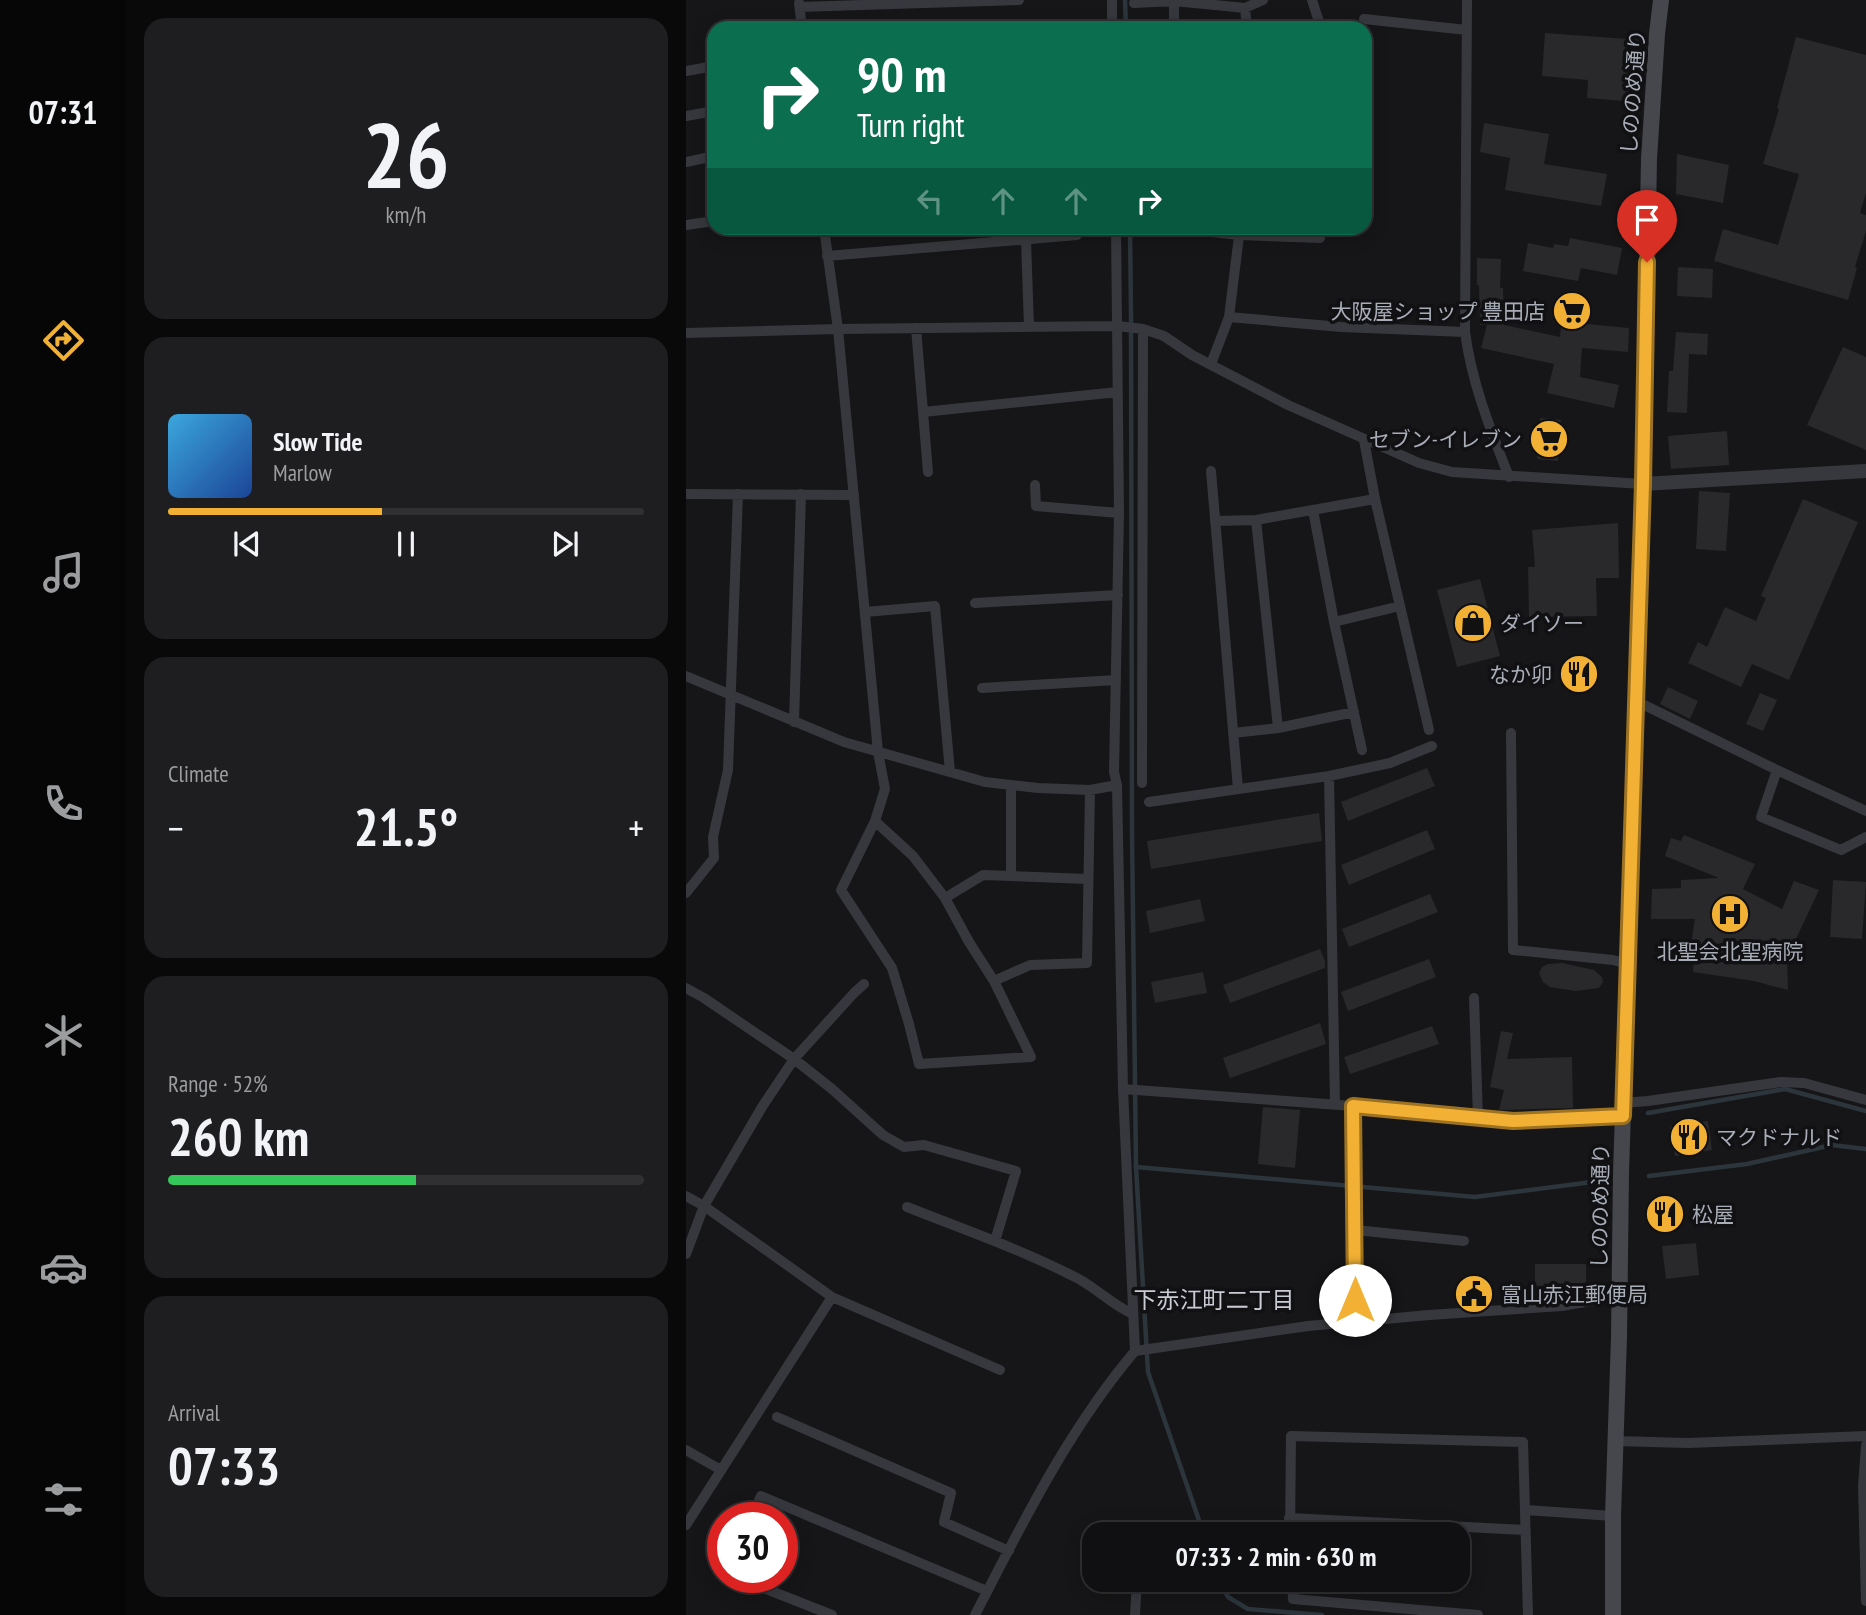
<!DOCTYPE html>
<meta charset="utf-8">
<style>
:root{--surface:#101012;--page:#1e1e20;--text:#f1f3f6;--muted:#9c9d9f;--line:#303032;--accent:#f2b134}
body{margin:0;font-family:"PT Sans Narrow","Noto Sans JP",sans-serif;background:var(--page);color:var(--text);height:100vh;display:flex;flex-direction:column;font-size:26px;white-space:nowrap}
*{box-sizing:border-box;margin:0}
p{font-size:23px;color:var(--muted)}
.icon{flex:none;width:38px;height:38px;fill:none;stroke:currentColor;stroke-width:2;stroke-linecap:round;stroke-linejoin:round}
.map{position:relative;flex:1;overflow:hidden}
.details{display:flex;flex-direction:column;gap:18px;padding:18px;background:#09090a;width:560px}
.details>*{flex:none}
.top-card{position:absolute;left:21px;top:21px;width:665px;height:214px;border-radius:21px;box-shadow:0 4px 18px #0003,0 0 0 2px var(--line);background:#0b6e4f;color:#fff;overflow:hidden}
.speed{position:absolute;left:21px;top:1502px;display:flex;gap:14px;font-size:35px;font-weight:700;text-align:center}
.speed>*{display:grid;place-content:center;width:91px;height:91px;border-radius:50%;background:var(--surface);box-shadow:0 4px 18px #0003,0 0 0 2px var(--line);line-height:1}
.speed .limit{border:10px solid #d22;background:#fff;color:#111}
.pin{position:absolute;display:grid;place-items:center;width:60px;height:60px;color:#fff;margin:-72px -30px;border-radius:50% 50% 50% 0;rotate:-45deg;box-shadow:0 0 7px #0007}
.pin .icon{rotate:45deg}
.me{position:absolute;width:77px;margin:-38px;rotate:0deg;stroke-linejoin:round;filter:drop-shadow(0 0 5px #0008)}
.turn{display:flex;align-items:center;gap:24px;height:147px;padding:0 35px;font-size:32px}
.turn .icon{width:91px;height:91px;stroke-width:2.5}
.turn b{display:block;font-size:49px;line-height:60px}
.lanes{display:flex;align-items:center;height:66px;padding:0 35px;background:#0003;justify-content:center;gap:35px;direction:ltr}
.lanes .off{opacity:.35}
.big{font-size:52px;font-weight:600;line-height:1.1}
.details .tile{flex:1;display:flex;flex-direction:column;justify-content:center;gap:10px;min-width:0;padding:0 24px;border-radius:21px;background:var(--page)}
.details .dial{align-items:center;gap:0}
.dial b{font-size:91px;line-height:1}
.song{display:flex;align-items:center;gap:21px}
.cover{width:84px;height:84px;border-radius:10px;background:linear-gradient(135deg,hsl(200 70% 55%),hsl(220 70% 35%))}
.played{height:7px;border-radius:4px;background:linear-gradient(90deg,var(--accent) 45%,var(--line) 45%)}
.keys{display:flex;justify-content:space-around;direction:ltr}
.heat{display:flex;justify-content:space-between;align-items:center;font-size:38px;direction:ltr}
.charge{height:10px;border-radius:5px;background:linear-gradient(90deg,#34c759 52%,var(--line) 0)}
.trip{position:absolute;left:396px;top:1522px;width:388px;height:70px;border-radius:21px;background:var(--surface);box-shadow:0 4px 18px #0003,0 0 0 2px var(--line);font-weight:600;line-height:70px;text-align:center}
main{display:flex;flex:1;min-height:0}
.menu{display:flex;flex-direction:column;width:126px;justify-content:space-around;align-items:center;background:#060607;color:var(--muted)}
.menu .icon{width:49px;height:49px}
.menu .selected{color:var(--accent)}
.menu b{font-size:32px;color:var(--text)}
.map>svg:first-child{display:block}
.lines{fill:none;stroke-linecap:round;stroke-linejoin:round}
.stream{stroke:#2c353c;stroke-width:4.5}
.building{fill:#29292c}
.minor{stroke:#37383d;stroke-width:10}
.tertiary{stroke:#37383d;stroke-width:14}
.secondary{stroke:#45474d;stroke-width:16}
.route-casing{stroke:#9d7322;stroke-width:18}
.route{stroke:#f2b134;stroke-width:12}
.labels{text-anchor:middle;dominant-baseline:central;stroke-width:7;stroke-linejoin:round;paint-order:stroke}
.street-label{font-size:21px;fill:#a8adb8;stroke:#111113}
.poi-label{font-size:21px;fill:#a8adb8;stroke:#111113;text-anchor:start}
.neighbourhood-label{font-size:23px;fill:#c9ccd4;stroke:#111113}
</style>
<main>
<nav class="menu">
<b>07:31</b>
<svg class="icon selected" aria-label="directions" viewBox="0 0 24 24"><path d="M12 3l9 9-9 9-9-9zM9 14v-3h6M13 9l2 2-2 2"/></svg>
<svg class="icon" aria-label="music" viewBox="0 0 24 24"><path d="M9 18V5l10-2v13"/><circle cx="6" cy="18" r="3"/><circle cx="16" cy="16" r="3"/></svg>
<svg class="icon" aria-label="phone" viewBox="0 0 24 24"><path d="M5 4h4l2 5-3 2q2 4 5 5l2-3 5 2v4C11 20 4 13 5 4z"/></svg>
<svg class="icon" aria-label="climate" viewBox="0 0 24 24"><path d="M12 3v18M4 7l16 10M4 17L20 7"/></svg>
<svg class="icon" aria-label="car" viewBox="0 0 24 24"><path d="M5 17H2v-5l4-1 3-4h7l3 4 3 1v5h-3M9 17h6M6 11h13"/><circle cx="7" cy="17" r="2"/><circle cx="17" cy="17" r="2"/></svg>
<svg class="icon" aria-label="filters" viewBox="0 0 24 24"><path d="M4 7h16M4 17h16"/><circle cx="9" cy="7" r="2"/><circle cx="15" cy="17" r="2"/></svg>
</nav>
<section class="details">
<div class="tile dial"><b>26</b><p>km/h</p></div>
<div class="tile">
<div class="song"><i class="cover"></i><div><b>Slow Tide</b><p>Marlow</p></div></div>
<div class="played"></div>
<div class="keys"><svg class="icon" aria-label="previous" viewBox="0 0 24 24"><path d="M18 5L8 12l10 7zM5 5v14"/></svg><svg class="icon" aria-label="pause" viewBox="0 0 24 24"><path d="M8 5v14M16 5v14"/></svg><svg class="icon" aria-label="next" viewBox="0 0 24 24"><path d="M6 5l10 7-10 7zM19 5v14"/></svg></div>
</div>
<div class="tile"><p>Climate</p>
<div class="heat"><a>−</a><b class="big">21.5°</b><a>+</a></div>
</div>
<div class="tile"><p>Range · 52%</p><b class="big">260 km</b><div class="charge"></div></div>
<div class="tile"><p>Arrival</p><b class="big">07:33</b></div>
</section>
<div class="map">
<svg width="1180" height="1615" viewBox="0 0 1180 1615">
<rect width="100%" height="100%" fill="#161618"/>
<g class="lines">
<path class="stream" d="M439,0L440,28
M444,228L445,314L446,831L450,1167L462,1372L518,1535
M962,1113L1099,1089L1180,1111
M450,1167L789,1197L914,1181
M963,1176L1061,1164L1146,1145L1180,1149
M533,1580L542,1597L562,1609L636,1615"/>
</g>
<path class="building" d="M859,33L955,40L950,102L901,98L902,80L856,76Z
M1110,37L1180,55V193L1174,213L1180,215V231L1169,267L1171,268L1162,300L1028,261L1037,229L1092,245L1113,174L1077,164L1093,109L1091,108Z
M798,123L863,134L858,164L921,174L915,206L819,190L824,158L794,152Z
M991,154L1043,165L1037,203L990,194Z
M884,238L936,248L931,275L895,268L892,281L837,271L842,243L867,248L868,244L882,246Z
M791,258L815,259L814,288H817L818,325L874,337L877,301L903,303L901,324L943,328L942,352L896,348L894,377L933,385L928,408L861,393L868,364L795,348L801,325H794L793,285H791Z
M992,267L1027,269L1026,298L991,296Z
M990,332L1022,334L1021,355L1003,354L1001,413L981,412L983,371H987Z
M1157,347L1180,357V450L1121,425Z
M854,418L875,420L872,461L851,459Z
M1041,431L1043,465L985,469L982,436Z
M1013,491L1044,493L1040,551L1010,549Z
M1117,499L1172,522L1103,680L1066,664L1055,687L1002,663L1012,642L1021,647L1039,607L1070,621L1080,598L1075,596Z
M932,523L933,578H910L911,616L843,617L842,567H849L846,530Z
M794,579L814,656L771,667L751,590Z
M982,687L1012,701L1004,719L974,704Z
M1074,693L1091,700L1077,731L1060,724Z
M741,768L749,786L662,821L655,802Z
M633,813L636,841L465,869L461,841Z
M741,830L749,849L663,885L655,865Z
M998,835L1069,864L1057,889L1096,909L1108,881L1133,890L1101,958L1102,990L1068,981L1007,972L1008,957L1003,956L1009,919H965L966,889L995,888V880L1033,878L979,856L985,838L995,841Z
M1147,880L1180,882L1176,939L1144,937Z
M744,894L752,912L663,947L656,929Z
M514,899L519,921L464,933L460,911Z
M634,949L639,961V968L544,1003L537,985Z
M743,959L750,977L662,1011L655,992Z
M876,963L908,970L916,977L917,982L913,988L889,991L864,987L857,982L853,973L856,967L862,964Z
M517,972L521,993L469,1003L465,982Z
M634,1023L640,1044L544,1078L537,1058Z
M746,1026L753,1044L664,1074L658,1057Z
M815,1031L827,1033L821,1059L886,1057L887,1108L813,1110L818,1090L804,1087Z
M577,1107L614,1110L609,1168L572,1164Z
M1022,1121L1026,1150L989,1156L984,1127Z
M993,1198L996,1221L965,1224L963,1201Z
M1010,1243L1013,1275L980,1279L976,1246Z
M849,1264H900V1293L849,1294Z
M803,1283L804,1302L773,1304L771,1286Z"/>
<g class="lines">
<path class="minor" d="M426,0V28
M488,0V28
M626,0L635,28
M781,0L779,332C786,384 804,428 823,477
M113,3L116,28
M448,3L488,1L559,8L577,0
M114,7L333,0
M559,8L561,28
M678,19L781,30
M0,71L28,66
M0,116L28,111
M0,162L28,156
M0,225L28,221
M138,228L152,329L192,752L199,789L189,821L155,890L206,968L223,1024L233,1064L345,1057L308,981L283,942L259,898L227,856L189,821
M491,228L553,235L634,238L635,228
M340,240L343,327
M141,256L391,235
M543,317L655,327L779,332
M230,328L242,472
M0,333L152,329L432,326L457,329L478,336L506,355L602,405L733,463L766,472L957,484
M525,364L543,317L554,228
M237,412L432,392
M678,440L689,499L743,730
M525,471L552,789
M349,485L350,506L433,513
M0,494L168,495
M627,510L648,622L676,750
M570,520L592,728
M529,521L570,520L689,499
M289,603L432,595
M179,612L249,606L264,772
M648,622L714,606
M0,676L158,742L299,782L352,788L404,790L431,785L428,772L433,513L430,228
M296,688L430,680
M950,701L1091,770L1180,811
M108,722L115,494
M547,733L592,728L668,712
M825,733L827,950L927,960L942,964
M1091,770L1075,817L1155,850L1180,837
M643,776L649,1104
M456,783L457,329
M325,785V876
M431,785L437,1089L449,1351
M463,802L643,776L704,763L746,746
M0,893L28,858L27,837L42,770L52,494
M259,898L297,875L402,879
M308,981L344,965L401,963L404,790
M0,988L18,998L108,1059L146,1089L197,1135L218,1147L238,1145L330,1171L309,1241
M788,998L792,1118
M437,1089L667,1106L827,1121L937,1116
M937,1103L962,1101L1095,1082L1118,1083L1180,1100
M667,1106L669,1323
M0,1196L18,1206L146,1297L314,1370
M221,1207C277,1229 334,1249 387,1276C409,1286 425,1305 447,1314
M669,1230L778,1241
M0,1254L18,1206L76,1107L108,1059L168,993L178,984
M91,1417L265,1493L258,1522L323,1551
M929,1441L1002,1443L1180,1436
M1180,1445L1177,1486L1180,1601
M0,1450L35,1470
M840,1510L927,1516
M66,1517L75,1496L301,1591
M603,1518L839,1530
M0,1525L146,1297
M454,1535L455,1529
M604,1535L605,1436L837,1442L842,1615
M50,1577L146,1615
M606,1580L607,1599L792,1615
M289,1615C336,1524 382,1430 449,1351L622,1326L743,1315L876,1306L933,1296
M449,1615L451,1580"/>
<path class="tertiary" d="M957,484L1180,471"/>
<path class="secondary" d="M927,1615V1516L933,1337L935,1174L957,484L963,159L971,34L975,0"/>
</g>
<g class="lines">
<g class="route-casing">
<path id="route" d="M669,1300L667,1106L827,1121L937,1116L957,484L961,262"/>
</g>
<use href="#route" class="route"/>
</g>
<defs>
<g id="supermarket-disc" transform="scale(2.0125)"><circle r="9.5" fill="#f2b134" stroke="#111113"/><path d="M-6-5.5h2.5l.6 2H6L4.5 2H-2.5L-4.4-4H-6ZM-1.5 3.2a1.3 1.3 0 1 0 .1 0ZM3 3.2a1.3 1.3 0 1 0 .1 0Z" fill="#111"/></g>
<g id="shop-disc" transform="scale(2.0125)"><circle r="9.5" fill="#f2b134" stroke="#111113"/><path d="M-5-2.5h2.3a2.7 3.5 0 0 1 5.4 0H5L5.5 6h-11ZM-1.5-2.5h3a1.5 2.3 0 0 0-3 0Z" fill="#111"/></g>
<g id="restaurant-disc" transform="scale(2.0125)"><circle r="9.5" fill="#f2b134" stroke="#111113"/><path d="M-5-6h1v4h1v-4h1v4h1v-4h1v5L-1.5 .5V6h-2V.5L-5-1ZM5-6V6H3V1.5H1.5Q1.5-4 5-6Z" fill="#111"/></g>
<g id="hospital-disc" transform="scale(2.0125)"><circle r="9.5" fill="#f2b134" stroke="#111113"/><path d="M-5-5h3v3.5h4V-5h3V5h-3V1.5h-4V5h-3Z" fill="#111"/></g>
<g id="civic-disc" transform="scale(2.0125)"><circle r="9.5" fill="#f2b134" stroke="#111113"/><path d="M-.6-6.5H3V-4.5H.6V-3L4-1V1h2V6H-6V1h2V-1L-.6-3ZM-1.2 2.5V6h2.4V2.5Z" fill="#111"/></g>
</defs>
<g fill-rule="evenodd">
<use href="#supermarket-disc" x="886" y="311"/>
<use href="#supermarket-disc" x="863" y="439"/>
<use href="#shop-disc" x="787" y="623"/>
<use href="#restaurant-disc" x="893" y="674"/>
<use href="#hospital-disc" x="1044" y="914"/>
<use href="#restaurant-disc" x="1003" y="1137"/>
<use href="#restaurant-disc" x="979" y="1214"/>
<use href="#civic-disc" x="788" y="1294"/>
</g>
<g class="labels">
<g class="street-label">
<text transform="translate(947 92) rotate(-86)">しののめ通り</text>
<text transform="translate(914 1206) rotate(-89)">しののめ通り</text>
</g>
<g class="poi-label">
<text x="859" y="311" text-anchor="end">大阪屋ショップ 豊田店</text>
<text x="836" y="439" text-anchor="end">セブン-イレブン</text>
<text x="814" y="623">ダイソー</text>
<text x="866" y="674" text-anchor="end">なか卯</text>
<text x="1044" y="951" text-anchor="middle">北聖会北聖病院</text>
<text x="1030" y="1137">マクドナルド</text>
<text x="1006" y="1214">松屋</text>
<text x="815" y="1294">富山赤江郵便局</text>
</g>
<g class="neighbourhood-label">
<text x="528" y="1299">下赤江町二丁目</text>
</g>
</g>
</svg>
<div class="speed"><div class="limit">30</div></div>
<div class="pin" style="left:961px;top:262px;background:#d93025"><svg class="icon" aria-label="arrive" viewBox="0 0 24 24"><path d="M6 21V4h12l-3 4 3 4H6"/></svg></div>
<svg class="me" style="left:669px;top:1300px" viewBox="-20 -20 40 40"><circle r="19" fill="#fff"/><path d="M0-13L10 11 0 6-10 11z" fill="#f2b134"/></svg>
<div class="trip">07:33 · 2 min · 630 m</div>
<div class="top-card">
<div class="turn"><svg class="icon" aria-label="right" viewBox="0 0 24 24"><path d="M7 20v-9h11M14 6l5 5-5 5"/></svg><div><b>90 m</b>Turn right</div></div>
<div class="lanes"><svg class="icon off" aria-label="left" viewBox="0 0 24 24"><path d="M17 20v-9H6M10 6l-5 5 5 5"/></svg><svg class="icon off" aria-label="ahead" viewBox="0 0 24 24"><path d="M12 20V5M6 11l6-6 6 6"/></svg><svg class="icon off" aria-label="ahead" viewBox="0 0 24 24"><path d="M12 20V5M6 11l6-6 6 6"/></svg><svg class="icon" aria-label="right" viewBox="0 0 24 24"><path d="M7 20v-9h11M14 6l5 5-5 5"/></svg></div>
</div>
</div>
</main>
